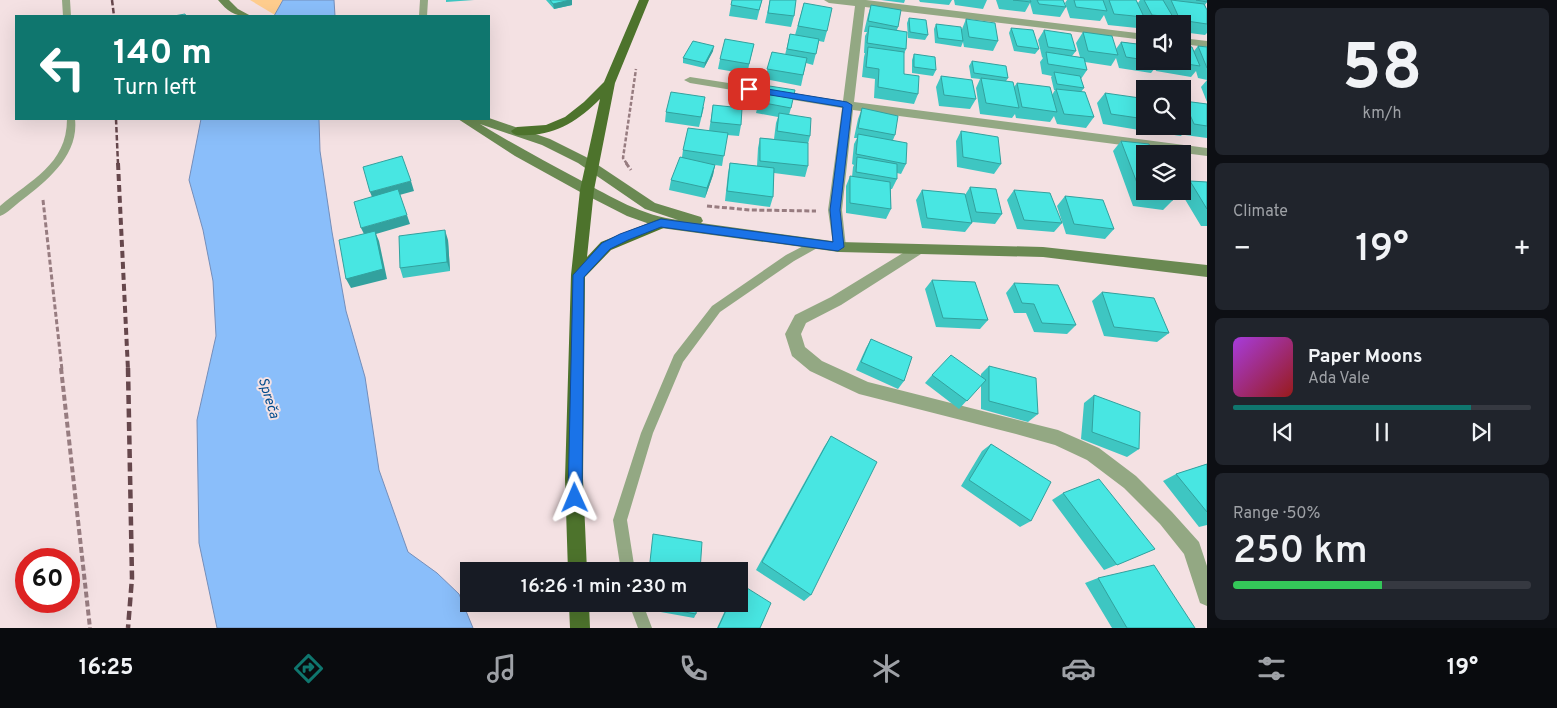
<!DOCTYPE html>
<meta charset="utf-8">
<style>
:root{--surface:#171b24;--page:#20242c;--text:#f1f3f6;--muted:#9ea1a6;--line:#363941;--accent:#0f766e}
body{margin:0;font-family:Overpass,sans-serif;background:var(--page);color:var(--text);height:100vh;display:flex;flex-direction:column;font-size:19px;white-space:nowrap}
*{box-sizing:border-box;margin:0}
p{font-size:16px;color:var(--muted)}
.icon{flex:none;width:28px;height:28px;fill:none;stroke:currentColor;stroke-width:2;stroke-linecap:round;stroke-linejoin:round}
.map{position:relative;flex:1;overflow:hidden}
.side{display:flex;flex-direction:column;gap:8px;padding:8px;background:#0d0f14;width:350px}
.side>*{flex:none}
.hud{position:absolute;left:15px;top:15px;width:475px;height:105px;border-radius:0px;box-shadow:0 5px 20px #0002;background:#0f766e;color:#fff;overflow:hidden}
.tools{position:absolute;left:1136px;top:15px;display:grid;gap:10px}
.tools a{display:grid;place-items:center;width:55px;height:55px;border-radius:0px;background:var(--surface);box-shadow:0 5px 20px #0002;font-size:25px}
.speed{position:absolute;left:15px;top:548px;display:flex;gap:10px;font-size:25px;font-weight:700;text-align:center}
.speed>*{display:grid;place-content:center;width:65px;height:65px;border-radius:50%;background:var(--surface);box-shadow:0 5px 20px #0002;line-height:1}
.speed .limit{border:8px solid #d22;background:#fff;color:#111}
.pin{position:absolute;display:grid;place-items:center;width:42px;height:42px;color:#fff;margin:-21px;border-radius:10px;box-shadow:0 2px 8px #0006}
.me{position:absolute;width:55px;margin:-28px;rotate:359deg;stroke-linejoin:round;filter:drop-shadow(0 0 4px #0008)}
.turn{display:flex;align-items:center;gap:18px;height:105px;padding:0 15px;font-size:22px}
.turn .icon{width:65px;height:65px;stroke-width:2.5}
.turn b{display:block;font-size:35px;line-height:42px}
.big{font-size:38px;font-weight:600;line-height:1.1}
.side .widget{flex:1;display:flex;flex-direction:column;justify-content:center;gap:8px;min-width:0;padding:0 18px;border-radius:8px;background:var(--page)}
.side .dial{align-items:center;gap:0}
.dial b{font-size:65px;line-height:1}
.song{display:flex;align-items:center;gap:15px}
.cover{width:60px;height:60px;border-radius:8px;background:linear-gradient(135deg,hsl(280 70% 55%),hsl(0 70% 35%))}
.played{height:5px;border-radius:2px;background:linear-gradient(90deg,var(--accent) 80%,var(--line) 80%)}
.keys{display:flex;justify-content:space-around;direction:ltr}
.heat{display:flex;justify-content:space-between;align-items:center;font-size:28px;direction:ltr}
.charge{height:8px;border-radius:4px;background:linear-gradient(90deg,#34c759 50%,var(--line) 0)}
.trip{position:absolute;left:460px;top:562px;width:288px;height:50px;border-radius:0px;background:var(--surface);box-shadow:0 5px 20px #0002;font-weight:600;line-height:50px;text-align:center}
.tab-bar{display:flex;height:80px;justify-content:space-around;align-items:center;background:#090b0e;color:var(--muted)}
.tab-bar .icon{width:35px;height:35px}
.tab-bar .selected{color:var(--accent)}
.tab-bar b{font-size:22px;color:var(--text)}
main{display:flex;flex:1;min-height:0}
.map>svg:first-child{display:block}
.green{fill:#ffcd8e}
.water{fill:#8abefa;stroke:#748eba}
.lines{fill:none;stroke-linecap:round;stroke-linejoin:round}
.path-far2{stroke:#977c80;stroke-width:2.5;stroke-dasharray:4 2;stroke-linecap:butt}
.path-far1{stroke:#977c80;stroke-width:3;stroke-dasharray:5 2.5;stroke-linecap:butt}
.path{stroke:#977c80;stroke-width:4;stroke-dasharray:6 3;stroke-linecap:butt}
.lane{fill:#93a883;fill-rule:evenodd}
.street{fill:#93a883;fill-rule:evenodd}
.secondary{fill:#6a8952;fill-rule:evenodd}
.primary{fill:#4d732c;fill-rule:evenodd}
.rail-far2{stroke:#66474c;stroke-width:2.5;stroke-dasharray:5.5 2.5;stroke-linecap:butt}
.rail-far1{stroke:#66474c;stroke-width:4;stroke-dasharray:7 4;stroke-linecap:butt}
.rail{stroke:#66474c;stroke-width:4.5;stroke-dasharray:9 4.5;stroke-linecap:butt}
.wall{fill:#3ec6c2}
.shaded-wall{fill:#32a19e}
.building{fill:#48e6e2;stroke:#32a19e}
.route{fill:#1a73e8;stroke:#114b97}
.labels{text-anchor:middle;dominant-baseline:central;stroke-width:4;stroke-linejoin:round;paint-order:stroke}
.water-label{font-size:14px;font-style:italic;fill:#004b8d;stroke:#f4e1e3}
</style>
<main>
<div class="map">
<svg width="1207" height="628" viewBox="0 0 1207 628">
<rect width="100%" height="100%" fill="#f4e1e3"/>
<path class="green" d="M250,0H283L275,15Z"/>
<path class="water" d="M283,0H334L335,16H274Z
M201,119H319L320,151L332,232L346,311L365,377L379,470L408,552L437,573L459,594L473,628H217L199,543L197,420L216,336L213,281L203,230L189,180Z"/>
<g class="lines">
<path class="path-far2" d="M627,164L623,158L636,69"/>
<path class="path-far1" d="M626,163L631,170
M43,200L62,370
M707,206L750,210L816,211"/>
<path class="path" d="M61,368L90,628"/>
<path class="lane" d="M62,0H70L71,16H63Z
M420,0H428L427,16H419Z
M67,119H75C79,155 48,180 22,200C15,205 8,213 0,216V206C30,180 67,165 67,119Z
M815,240L820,244L819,247L794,261L720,312L683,362L653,433L627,520L635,571H621L613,520L641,433L674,355L712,306L786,255Z
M629,604H643L652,628H638Z"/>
<path class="street" d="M824,0H866L1145,34V40L865,7L854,102L1207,148V156L853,110L842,210L846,247L844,251L839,252L834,251L828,210L842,108L690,83L684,80L690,77L843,101L855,6L829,3Z
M1182,38L1207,41V47L1182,44Z
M916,245L921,246L923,250L921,254L841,305L806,323L801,334L805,347L822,361L868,382L1058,430L1099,448L1136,476L1172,512L1199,542L1207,566V606L1200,603L1184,554L1160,524L1124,488L1087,460L1055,445L1016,434L859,394L810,371L792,356L785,334L795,315L831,297Z"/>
<path class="secondary" d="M218,0H229L238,9L251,16C236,17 228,12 218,0Z
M489,118L550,139L586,157L655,203L701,217L703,221L701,223L839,242L1043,247L1207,265V277L1043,257L839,252L661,228L627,216L582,193L515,156L458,119ZM480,124L542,145L578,163L645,209L678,220C643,216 611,197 580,180C546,162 513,144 480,124Z"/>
<path class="primary" d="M639,0H649L615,83L594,190L587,257L601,242L661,218L666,219L668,223L666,227L611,250L585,277L583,479L587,571H568L565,479L571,275L580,190L600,99C580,119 558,134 529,135C522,135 515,137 511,131L517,127L546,125L565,117L584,102L604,82Z
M569,604H589L590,628H570Z"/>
<path class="rail-far2" d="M112,0L114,16
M116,119L118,164"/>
<path class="rail-far1" d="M118,163L128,370"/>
<path class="rail" d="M128,368L132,578L128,628"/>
</g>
<path class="wall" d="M446,0H474L446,2Z
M546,0H572V5L554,9Z
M762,0L757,20L729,16L731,5Z
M770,0L794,16L791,27L765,23Z
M881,0H905L904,3Z
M919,0H952L949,5L920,2Z
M954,0H987L983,9L955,5Z
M996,0H1063L1066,7L1060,17L1033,14L1030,3L1025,12L999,9Z
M1067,0H1136L1138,3L1140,0H1207V2L1205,5L1207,10V33L1205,35L1182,32V24H1169V22L1168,24H1145V25H1144L1142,21L1137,28L1108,25L1104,15L1100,21L1070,18L1065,3Z
M804,3L827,31L824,42L819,41L813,65L806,63L801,86L765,79L772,52L785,55L790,34L795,35Z
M871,5L898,27L897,30L906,49L904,54V74L918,94L914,104L874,98L875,79L862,77L864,57L865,53H864L865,36L867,32H864L868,15Z
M909,18L928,35L925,40L908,38L907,23Z
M966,19L998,41L993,51L964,47L963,42L961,47L935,43L934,29L936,24L962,29Z
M1011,28L1039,49L1035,54L1014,51L1009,33Z
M1044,30L1076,51L1072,56L1080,57L1076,43L1083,32L1116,49L1121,42L1145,45V61H1182L1194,51L1198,46L1207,47V102L1201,87L1207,80L1198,78L1196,71L1191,77L1156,71L1155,68L1151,73L1119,68L1116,58L1111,66L1085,62L1087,70L1081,79L1084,88L1081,92L1094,117L1086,128L1057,124L1054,116L1050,122L1016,118L1015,114L1012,118L980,114L976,88L980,79L971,78L969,66L972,61L1008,78L1006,81L1014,87L1017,83L1052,95L1055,90H1054L1051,77L1052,76L1042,74L1040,62L1043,58L1042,57L1038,40Z
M754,44L747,74L718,69L720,59Z
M713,51L704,68L683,63V58Z
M914,54L936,70L933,76L912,73V60Z
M941,76L976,99L970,109L939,106L936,87Z
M763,85L791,108L789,115L810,136L808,144V166L805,177L774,173L773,197L770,207L725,201L728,173L730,163L757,166L758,148L760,138L774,139L776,123L778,117L756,113Z
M1105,93L1143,104L1145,102V124V123L1139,130L1103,124L1097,103Z
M1184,101L1207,104V138L1185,135L1184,132L1181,136L1147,131L1146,126H1182V103Z
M713,105L741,125L739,136L727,135L722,166L715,165L713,175L705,198L669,190L671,180L682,157L683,150L709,131Z
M704,107L699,127L665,122L666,112Z
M862,108L895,135L893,140L906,164L901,174L897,173V179L892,189H891V209L886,219L846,213V186L850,176L852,177L853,167L854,165L852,164L854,144L857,138H854L858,119Z
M961,131L1001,164L994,174L957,167L956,141Z
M1121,141L1173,200L1163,210L1133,206L1113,151Z
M1190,181L1207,182V226H1201L1180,191H1182V189Z
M970,187L1002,214L995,224L972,222V223L965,232L922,228L916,200L922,190L965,195Z
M1014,190L1062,223L1054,232L1017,229L1007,200Z
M1065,196L1114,229L1105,239L1066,234L1057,206Z
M448,240L450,271L403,278L400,268Z
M932,280L988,320L980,329L936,327L925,289Z
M1014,283L1076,325L1067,334L1034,332L1026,313H1014L1006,293Z
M1102,292L1169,333L1157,342L1104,336L1092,301Z
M871,339L904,381L898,389L856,370L866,348Z
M989,366L1038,414L1028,422L981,409V385L959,409L925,383L932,375L981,376V374Z
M1094,395L1139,449L1127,457L1081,439L1084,403Z
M831,436L811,595L804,601L756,570L824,447Z
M991,444L1031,521L1020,527L961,486L982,451Z
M1207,464V525L1199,527L1163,481L1176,474Z
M1063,493L1155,549L1104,570L1052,500Z
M1098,578L1193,628H1112L1085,583Z
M644,604H697L696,614L694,618L644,609Z
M728,604H739L760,628H717Z"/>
<path class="shaded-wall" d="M570,0H572V5L554,9L553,4Z
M714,46L713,51L704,68L705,63Z
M715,165L713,175L705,198L707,188Z
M411,181L414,191L374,202L370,192Z
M407,215L410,224L376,234L379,241L387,279L351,288L346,279L366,238L361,228Z
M445,230L448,240L450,271L447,262Z"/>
<path class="building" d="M550,0H570L553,4Z
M732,0H762L759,10L731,5Z
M770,0H796L794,16L768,13Z
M1013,0H1030L1031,2Z
M1037,0H1063L1066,7L1039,4Z
M1074,0H1103L1107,11L1076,7Z
M1109,0H1136L1144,17L1114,14Z
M1144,0H1163L1173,17L1152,15Z
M1171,0L1204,4L1207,10V24L1180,20Z
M1196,0H1207V2Z
M804,3L832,8L827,31L798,26Z
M871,5L901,10L898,27L868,21Z
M185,14L186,16H174Z
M909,18L926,20L928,35L910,32Z
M966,19L995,23L998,41L969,37Z
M936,24L961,27L963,41L938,38Z
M869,26L907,32L906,49L867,43Z
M1011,28L1033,30L1039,49L1017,46Z
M1044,30L1071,34L1076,51L1048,47Z
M1083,32L1112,36L1118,55L1088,51Z
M790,34L819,39L816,54L787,49Z
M725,39L754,44L749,64L720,59Z
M693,41L714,46L705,63L683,58Z
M1121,42L1145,45V60L1126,57Z
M1182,45L1192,47L1200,66L1167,61H1182Z
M1198,46L1207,47V68Z
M868,47L904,52V74L919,76L918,94L878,87L879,69L866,67Z
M772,52L807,58L803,75L767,69Z
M1046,52L1084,58L1087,70L1048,64Z
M914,54L935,57L936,70L914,67Z
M972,61L1006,66L1008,78L974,73Z
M1054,72L1080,76L1084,88L1057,84Z
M941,76L972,80L976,99L944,95Z
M981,78L1013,82L1019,108L986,103Z
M1017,83L1050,87L1057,112L1022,107Z
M763,85L795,90L791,108L759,102Z
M1056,89L1085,92L1094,117L1064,114Z
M671,92L705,97L701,117L666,112Z
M1105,93L1140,98L1145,111V119L1111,114Z
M1184,101L1207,104V126L1194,124Z
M713,105L742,108L741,125L711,122Z
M1182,107L1190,126L1182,124Z
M862,108L898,116L895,135L858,128Z
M779,113L811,118L810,136L777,131Z
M688,128L728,133L724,156L683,150Z
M961,131L998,137L1001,164L963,157Z
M858,134L907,143L906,164L856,154Z
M760,138L808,143V166L760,161Z
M1121,141L1149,144L1153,154H1145V191H1169L1173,200L1142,196Z
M402,156L411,181L370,192L363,167Z
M680,157L715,165L707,188L671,180Z
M857,157L897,164V179L856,172Z
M730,163L774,168L773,197L727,191Z
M850,176L890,182L891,209L850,203Z
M1190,181L1207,182V209Z
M970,187L996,189L1002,214L976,212Z
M398,189L407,215L361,228L354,202Z
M922,190L965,194L972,223L927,218Z
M1014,190L1050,193L1062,223L1024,220Z
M1065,196L1103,200L1114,229L1074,224Z
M445,230L447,262L400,268L399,236Z
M375,231L383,269L346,279L339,240Z
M932,280L975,282L988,320L943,318Z
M1014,283L1058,285L1076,325L1042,323L1034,304L1022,303Z
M1102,292L1154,298L1169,333L1114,327Z
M871,339L912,357L904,381L861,362Z
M951,355L986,380L967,401L932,375Z
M989,366L1036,378L1038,414L989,401Z
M1094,395L1140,412L1139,449L1092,432Z
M831,436L877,462L811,595L762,562Z
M991,444L1051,482L1031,521L969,480Z
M1207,464V512L1176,474Z
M1099,479L1155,549L1117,565L1063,493Z
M653,534L702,542L700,571H649Z
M1154,565L1195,628H1127L1098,578Z
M739,583L771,603L760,628H718L729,604H739Z
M645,604H697L696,614L645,605Z"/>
<path class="route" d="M749,86L847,102L852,105L840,210L844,247L838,251L661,227L628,240L610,249L584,277L582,498L580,502L575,504L570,502L568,498L573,275L602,243L620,234L661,219L833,242L830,210L843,107L746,91V87Z"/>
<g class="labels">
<g class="water-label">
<text transform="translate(268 398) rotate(73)">Spreča</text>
</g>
</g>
</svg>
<div class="tools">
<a><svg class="icon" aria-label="sound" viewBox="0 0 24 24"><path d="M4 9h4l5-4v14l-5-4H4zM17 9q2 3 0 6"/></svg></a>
<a><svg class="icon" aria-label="search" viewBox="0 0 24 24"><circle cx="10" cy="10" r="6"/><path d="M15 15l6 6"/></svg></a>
<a><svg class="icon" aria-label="layers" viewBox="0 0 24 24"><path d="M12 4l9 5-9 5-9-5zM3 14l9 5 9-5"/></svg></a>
</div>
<div class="speed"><div class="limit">60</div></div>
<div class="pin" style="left:749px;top:89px;background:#d93025"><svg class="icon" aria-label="arrive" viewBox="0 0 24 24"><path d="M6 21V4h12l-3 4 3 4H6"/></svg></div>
<svg class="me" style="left:575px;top:498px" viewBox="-20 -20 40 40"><path d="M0-17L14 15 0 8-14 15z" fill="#1a73e8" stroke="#fff" stroke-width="4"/></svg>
<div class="trip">16:26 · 1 min · 230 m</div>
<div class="hud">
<div class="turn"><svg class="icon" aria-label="left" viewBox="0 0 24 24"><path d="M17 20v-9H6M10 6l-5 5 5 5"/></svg><div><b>140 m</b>Turn left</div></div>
</div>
</div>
<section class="side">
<div class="widget dial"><b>58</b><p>km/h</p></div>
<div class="widget"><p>Climate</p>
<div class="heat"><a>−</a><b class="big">19°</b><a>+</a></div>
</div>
<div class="widget">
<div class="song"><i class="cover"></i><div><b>Paper Moons</b><p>Ada Vale</p></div></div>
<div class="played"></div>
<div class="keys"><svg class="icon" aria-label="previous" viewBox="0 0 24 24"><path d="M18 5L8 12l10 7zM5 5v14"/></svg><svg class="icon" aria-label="pause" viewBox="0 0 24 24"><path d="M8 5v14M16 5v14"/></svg><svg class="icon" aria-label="next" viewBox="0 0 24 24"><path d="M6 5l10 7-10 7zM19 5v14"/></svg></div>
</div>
<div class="widget"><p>Range · 50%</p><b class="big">250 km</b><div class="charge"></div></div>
</section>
</main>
<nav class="tab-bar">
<b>16:25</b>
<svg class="icon selected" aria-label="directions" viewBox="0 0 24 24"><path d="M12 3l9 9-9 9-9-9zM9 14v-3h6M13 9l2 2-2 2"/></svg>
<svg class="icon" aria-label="music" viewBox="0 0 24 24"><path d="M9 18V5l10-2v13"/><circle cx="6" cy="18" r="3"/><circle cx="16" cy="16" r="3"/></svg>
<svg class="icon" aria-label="phone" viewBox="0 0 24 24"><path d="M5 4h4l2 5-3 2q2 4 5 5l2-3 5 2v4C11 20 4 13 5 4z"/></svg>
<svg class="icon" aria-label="climate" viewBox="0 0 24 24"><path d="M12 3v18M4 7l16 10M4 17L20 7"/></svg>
<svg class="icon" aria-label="car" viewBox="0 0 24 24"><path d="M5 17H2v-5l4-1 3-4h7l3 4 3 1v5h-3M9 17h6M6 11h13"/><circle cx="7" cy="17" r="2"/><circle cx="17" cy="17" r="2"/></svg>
<svg class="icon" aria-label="filters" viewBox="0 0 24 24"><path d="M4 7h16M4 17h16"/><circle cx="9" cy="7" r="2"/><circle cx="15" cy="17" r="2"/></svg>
<b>19°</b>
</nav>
